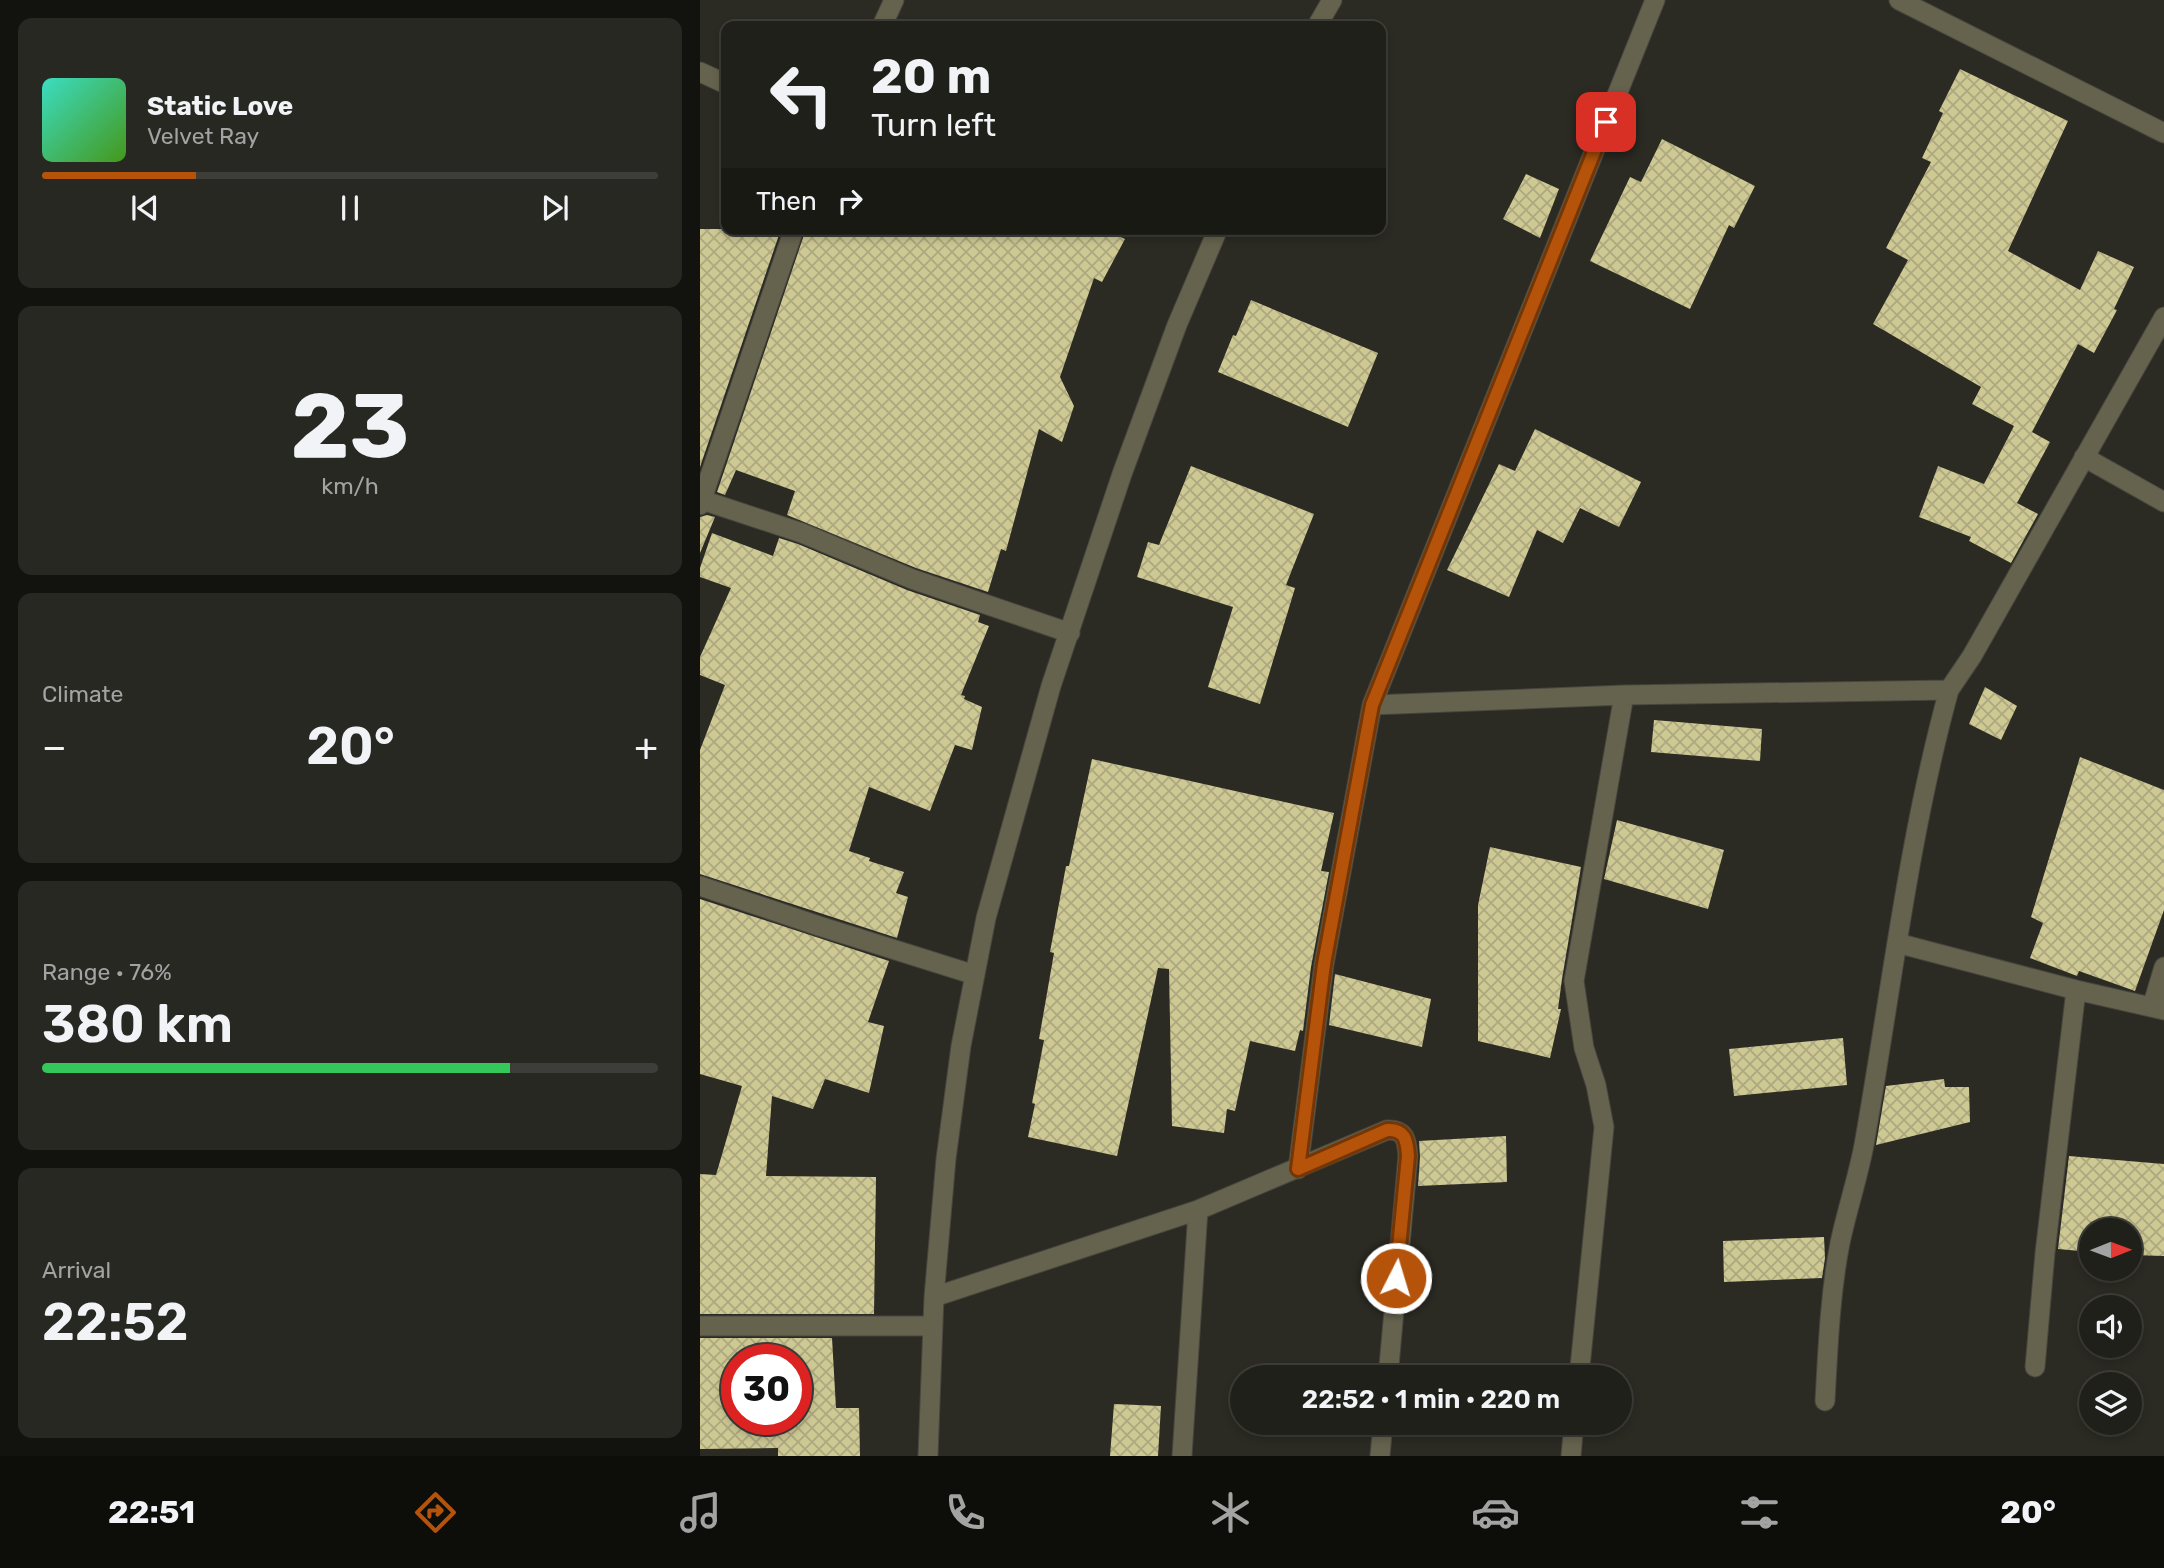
<!DOCTYPE html>
<meta charset="utf-8">
<style>
:root{--surface:#20201a;--page:#282823;--text:#f1f3f6;--muted:#a2a3a2;--line:#3d3e39;--accent:#b45309}
body{margin:0;font-family:Rubik,sans-serif;background:var(--page);color:var(--text);height:100vh;display:flex;flex-direction:column;font-size:26px;white-space:nowrap}
*{box-sizing:border-box;margin:0}
p{font-size:23px;color:var(--muted)}
.icon{flex:none;width:38px;height:38px;fill:none;stroke:currentColor;stroke-width:2;stroke-linecap:round;stroke-linejoin:round}
.map{position:relative;flex:1;overflow:hidden}
.side{display:flex;flex-direction:column;gap:18px;padding:18px;background:#12120e;width:700px}
.side>*{flex:none}
.banner{position:absolute;left:21px;top:21px;width:665px;height:214px;border-radius:14px;box-shadow:0 4px 10px #0003,0 0 0 2px var(--line);background:#20201a;color:var(--text);overflow:hidden}
.needle{width:46px;rotate:89deg}
.tools{position:absolute;left:1379px;top:1218px;display:grid;gap:14px}
.tools a{display:grid;place-items:center;width:63px;height:63px;border-radius:50%;background:var(--surface);box-shadow:0 4px 10px #0003,0 0 0 2px var(--line);font-size:35px}
.speed{position:absolute;left:21px;top:1344px;display:flex;gap:14px;font-size:35px;font-weight:700;text-align:center}
.speed>*{display:grid;place-content:center;width:91px;height:91px;border-radius:50%;background:var(--surface);box-shadow:0 4px 10px #0003,0 0 0 2px var(--line);line-height:1}
.speed .limit{border:10px solid #d22;background:#fff;color:#111}
.pin{position:absolute;display:grid;place-items:center;width:60px;height:60px;color:#fff;margin:-30px;border-radius:14px;box-shadow:0 4px 10px #0006}
.me{position:absolute;width:77px;margin:-38px;rotate:5deg;stroke-linejoin:round;filter:drop-shadow(0 0 5px #0008)}
.turn{display:flex;align-items:center;gap:24px;height:147px;padding:0 35px;font-size:32px}
.turn .icon{width:91px;height:91px;stroke-width:2.5}
.turn b{display:block;font-size:49px;line-height:60px}
.then{display:flex;align-items:center;height:66px;padding:0 35px;background:#0003;gap:14px;font-size:26px}
.big{font-size:52px;font-weight:600;line-height:1.1}
.side .widget{flex:1;display:flex;flex-direction:column;justify-content:center;gap:10px;min-width:0;padding:0 24px;border-radius:14px;background:var(--page)}
.side .dial{align-items:center;gap:0}
.dial b{font-size:91px;line-height:1}
.song{display:flex;align-items:center;gap:21px}
.cover{width:84px;height:84px;border-radius:10px;background:linear-gradient(135deg,hsl(170 70% 55%),hsl(100 70% 35%))}
.played{height:7px;border-radius:4px;background:linear-gradient(90deg,var(--accent) 25%,var(--line) 25%)}
.keys{display:flex;justify-content:space-around;direction:ltr}
.heat{display:flex;justify-content:space-between;align-items:center;font-size:38px;direction:ltr}
.charge{height:10px;border-radius:5px;background:linear-gradient(90deg,#34c759 76%,var(--line) 0)}
.trip{position:absolute;left:530px;top:1365px;width:402px;height:70px;border-radius:35px;background:var(--surface);box-shadow:0 4px 10px #0003,0 0 0 2px var(--line);font-weight:600;line-height:70px;text-align:center}
.tab-bar{display:flex;height:112px;justify-content:space-around;align-items:center;background:#0d0d0a;color:var(--muted)}
.tab-bar .icon{width:49px;height:49px}
.tab-bar .current{color:var(--accent)}
.tab-bar b{font-size:32px;color:var(--text)}
main{display:flex;flex:1;min-height:0}
.map>svg:first-child{display:block}
.building{fill:url(#building-cross-hatch);fill-rule:evenodd}
.lines{fill:none;stroke-linecap:round;stroke-linejoin:round}
.minor-casing{stroke:#47463f;stroke-width:21}
.minor{stroke:#65634e;stroke-width:19}
.route-casing{stroke:#753606;stroke-width:18}
.route{stroke:#b45309;stroke-width:12}
</style>
<main>
<section class="side">
<div class="widget">
<div class="song"><i class="cover"></i><div><b>Static Love</b><p>Velvet Ray</p></div></div>
<div class="played"></div>
<div class="keys"><svg class="icon" aria-label="previous" viewBox="0 0 24 24"><path d="M18 5L8 12l10 7zM5 5v14"/></svg><svg class="icon" aria-label="pause" viewBox="0 0 24 24"><path d="M8 5v14M16 5v14"/></svg><svg class="icon" aria-label="next" viewBox="0 0 24 24"><path d="M6 5l10 7-10 7zM19 5v14"/></svg></div>
</div>
<div class="widget dial"><b>23</b><p>km/h</p></div>
<div class="widget"><p>Climate</p>
<div class="heat"><a>−</a><b class="big">20°</b><a>+</a></div>
</div>
<div class="widget"><p>Range · 76%</p><b class="big">380 km</b><div class="charge"></div></div>
<div class="widget"><p>Arrival</p><b class="big">22:52</b></div>
</section>
<div class="map">
<svg width="1464" height="1456" viewBox="0 0 1464 1456">
<defs>
<pattern id="building-cross-hatch" width="8" height="8" patternUnits="userSpaceOnUse" patternTransform="scale(1.75)"><rect width="8" height="8" fill="#cec893"/><path d="M0 0l8 8M0 8l8-8" fill="none" stroke="#aca880"/></pattern>
</defs>
<rect width="100%" height="100%" fill="#2b2a23"/>
<path class="building" d="M1260,69L1368,121L1308,251L1380,290L1398,251L1434,267L1414,309L1417,310L1394,353L1378,344L1332,432L1350,442L1317,503L1338,514L1311,563L1269,541L1271,537L1219,517L1238,466L1284,484L1314,426L1272,404L1281,387L1173,324L1208,260L1186,248L1231,162L1222,158L1243,113L1239,111Z
M962,139L1055,186L1034,228L1029,225L990,309L890,261L930,177L941,182Z
M826,174L859,189L840,238L803,219Z
M0,229H81L0,467Z
M106,229H403L425,239L402,282L394,278L360,377L374,406L362,442L339,429L306,551L301,549L288,592L216,568L87,515L95,491L36,470L25,495L17,492Z
M551,300L678,353L648,427L518,372L533,335L536,336Z
M835,429L941,482L919,527L880,508L863,543L837,530L809,597L747,570L799,464L815,471Z
M491,466L614,514L586,585L595,588L560,704L508,687L533,607L437,577L448,542L459,545Z
M7,515L15,517L0,553V517Z
M12,533L73,556L79,538L98,544L207,590L280,615L278,622L289,626L261,695L265,696L264,699L282,707L272,750L255,745L230,811L169,787L149,851L170,858L169,861L204,872L196,893L208,897L197,938L0,874V750L25,685L0,675V657L31,588L0,577V568Z
M1285,687L1317,706L1301,740L1269,724Z
M954,720L1062,729L1060,761L951,752Z
M1380,757L1464,790V910L1435,991L1379,971L1377,976L1330,958L1343,923L1331,917Z
M392,759L634,813L621,871L629,872L611,967L603,1031L600,1030L595,1051L550,1041L535,1111L527,1109L524,1133L472,1126L469,969L458,968L417,1156L328,1137L335,1104L332,1103L344,1040L339,1039L354,953L350,952L366,866H369Z
M917,820L1024,850L1008,909L904,879Z
M790,847L881,867L862,979L858,1009H861L850,1058L778,1041V905Z
M0,899L189,961L168,1022L184,1026L169,1093L125,1079L113,1109L72,1096L66,1176L176,1177L174,1314H0V1174L16,1175L42,1086L0,1074Z
M635,974L731,999L722,1047L629,1025Z
M1143,1038L1147,1085L1034,1096L1029,1049Z
M1244,1079L1245,1087H1269L1270,1122L1176,1145L1186,1086Z
M806,1136L807,1182L718,1186L720,1157L719,1141Z
M1369,1156L1464,1164V1256L1430,1255V1230H1391V1252L1358,1249Z
M1124,1237L1125,1258L1122,1278L1024,1282L1023,1241Z
M0,1338H132L136,1408H159L160,1456H78V1448L0,1449ZM37,1360H96V1419H37Z
M414,1404L461,1406L458,1456H410Z"/>
<g class="lines">
<g class="minor-casing">
<path id="minor" d="M1199,0L1464,133
M182,26L194,0
M617,26L632,0
M0,72L26,84
M1384,457L1464,502
M2,500L102,533L212,579L370,633
M0,505L94,229
M672,705L924,695L1249,690L1272,656L1464,317
M0,886L119,926L275,975
M1197,943L1376,990L1464,1010
M1452,1007L1464,967
M598,1169L624,964L672,705L955,0
M234,1297L498,1210L687,1130C705,1129 707,1140 708,1156L688,1377
M0,1326H232
M1335,1367L1345,1253L1376,990
M879,1377L904,1127L896,1085L884,1048L874,981L924,695
M1125,1401C1128,1348 1130,1294 1140,1243C1147,1210 1158,1177 1164,1145C1191,993 1208,839 1249,690
M228,1456L234,1297L246,1159L261,1046L286,918L351,686L422,474L477,325L518,229
M482,1456L498,1210
M680,1456L683,1423
M871,1456L874,1423"/>
</g>
<use href="#minor" class="minor"/>
</g>
<g class="lines">
<g class="route-casing">
<path id="route" d="M696,1278L708,1156C707,1140 705,1129 687,1130L598,1169L624,964L672,705L906,122"/>
</g>
<use href="#route" class="route"/>
</g>
</svg>
<div class="tools">
<a><svg class="needle" viewBox="-14 -14 28 28"><path d="M0-13l5 13h-10z" fill="#e53935"/><path d="M0 13l5-13h-10z" fill="#a2a3a2"/></svg></a>
<a><svg class="icon" aria-label="sound" viewBox="0 0 24 24"><path d="M4 9h4l5-4v14l-5-4H4zM17 9q2 3 0 6"/></svg></a>
<a><svg class="icon" aria-label="layers" viewBox="0 0 24 24"><path d="M12 4l9 5-9 5-9-5zM3 14l9 5 9-5"/></svg></a>
</div>
<div class="speed"><div class="limit">30</div></div>
<div class="pin" style="left:906px;top:122px;background:#d93025"><svg class="icon" aria-label="arrive" viewBox="0 0 24 24"><path d="M6 21V4h12l-3 4 3 4H6"/></svg></div>
<svg class="me" style="left:696px;top:1278px" viewBox="-20 -20 40 40"><circle r="17" fill="#b45309" stroke="#fff" stroke-width="3"/><path d="M0-11L8 9 0 5-8 9z" fill="#fff"/></svg>
<div class="trip">22:52 · 1 min · 220 m</div>
<div class="banner">
<div class="turn"><svg class="icon" aria-label="left" viewBox="0 0 24 24"><path d="M17 20v-9H6M10 6l-5 5 5 5"/></svg><div><b>20 m</b>Turn left</div></div>
<div class="then">Then<svg class="icon" aria-label="right" viewBox="0 0 24 24"><path d="M7 20v-9h11M14 6l5 5-5 5"/></svg></div>
</div>
</div>
</main>
<nav class="tab-bar">
<b>22:51</b>
<svg class="icon current" aria-label="directions" viewBox="0 0 24 24"><path d="M12 3l9 9-9 9-9-9zM9 14v-3h6M13 9l2 2-2 2"/></svg>
<svg class="icon" aria-label="music" viewBox="0 0 24 24"><path d="M9 18V5l10-2v13"/><circle cx="6" cy="18" r="3"/><circle cx="16" cy="16" r="3"/></svg>
<svg class="icon" aria-label="phone" viewBox="0 0 24 24"><path d="M5 4h4l2 5-3 2q2 4 5 5l2-3 5 2v4C11 20 4 13 5 4z"/></svg>
<svg class="icon" aria-label="climate" viewBox="0 0 24 24"><path d="M12 3v18M4 7l16 10M4 17L20 7"/></svg>
<svg class="icon" aria-label="car" viewBox="0 0 24 24"><path d="M5 17H2v-5l4-1 3-4h7l3 4 3 1v5h-3M9 17h6M6 11h13"/><circle cx="7" cy="17" r="2"/><circle cx="17" cy="17" r="2"/></svg>
<svg class="icon" aria-label="filters" viewBox="0 0 24 24"><path d="M4 7h16M4 17h16"/><circle cx="9" cy="7" r="2"/><circle cx="15" cy="17" r="2"/></svg>
<b>20°</b>
</nav>
